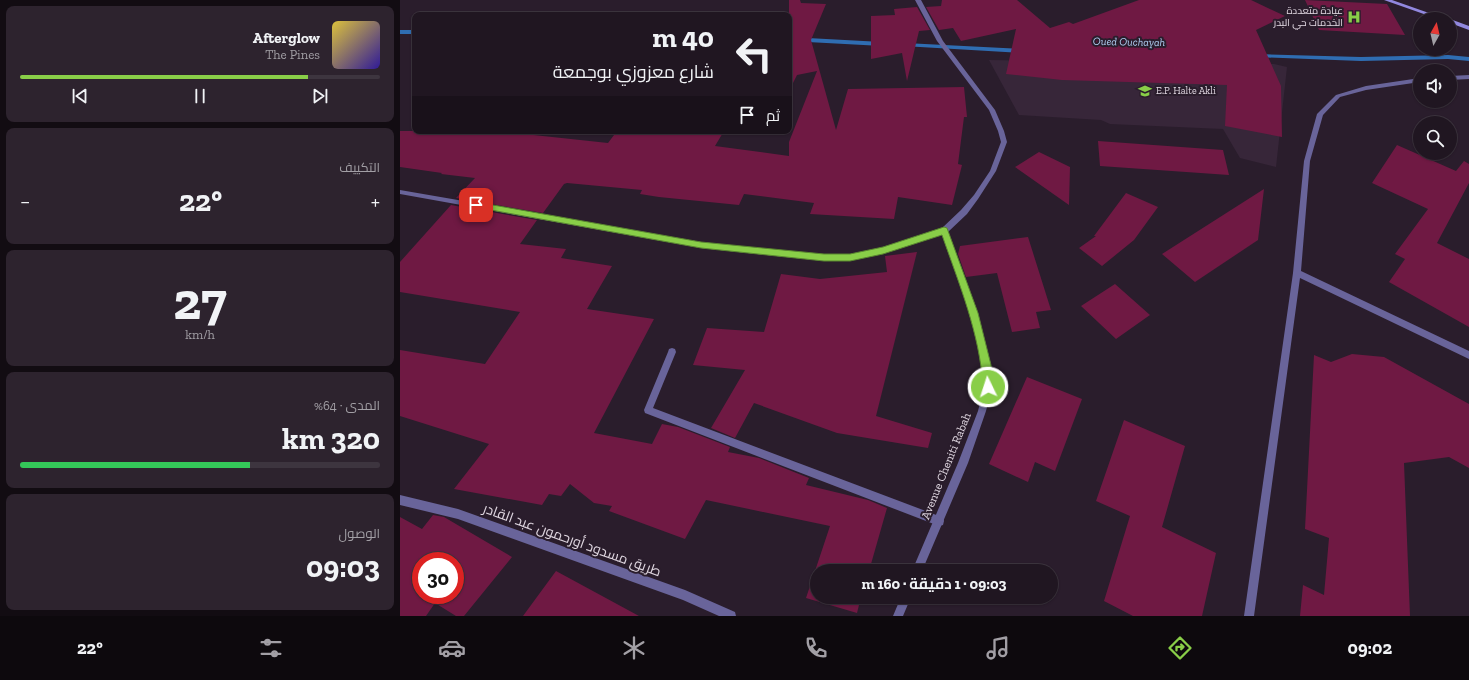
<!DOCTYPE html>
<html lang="ar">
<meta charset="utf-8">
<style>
:root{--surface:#201621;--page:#2d232e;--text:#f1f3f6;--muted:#a29fa5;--line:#3d353f;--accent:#89ce48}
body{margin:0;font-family:"Zilla Slab",Cairo,serif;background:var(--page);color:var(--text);direction:rtl;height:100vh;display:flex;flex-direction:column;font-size:15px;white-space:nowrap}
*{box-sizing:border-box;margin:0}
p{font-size:13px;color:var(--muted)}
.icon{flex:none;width:22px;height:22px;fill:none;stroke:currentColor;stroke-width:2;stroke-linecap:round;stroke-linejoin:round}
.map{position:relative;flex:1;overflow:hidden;direction:ltr}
.details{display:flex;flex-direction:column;gap:6px;padding:6px;background:#120c12;width:400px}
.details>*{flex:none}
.top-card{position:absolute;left:12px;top:12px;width:380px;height:122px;border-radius:8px;box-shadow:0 1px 3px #0004,0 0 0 1px var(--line);direction:rtl;background:#201621;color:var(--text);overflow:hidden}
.needle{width:26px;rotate:8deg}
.fabs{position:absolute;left:1013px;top:12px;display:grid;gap:8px}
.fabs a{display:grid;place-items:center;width:44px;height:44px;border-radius:50%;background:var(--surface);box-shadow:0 1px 3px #0004,0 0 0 1px var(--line);font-size:20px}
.speed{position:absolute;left:12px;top:552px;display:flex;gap:8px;font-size:20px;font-weight:700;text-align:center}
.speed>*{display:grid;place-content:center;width:52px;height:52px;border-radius:50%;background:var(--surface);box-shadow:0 1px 3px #0004,0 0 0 1px var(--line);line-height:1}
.speed .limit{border:6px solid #d22;background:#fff;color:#111}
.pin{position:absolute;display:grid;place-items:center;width:34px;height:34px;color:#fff;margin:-17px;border-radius:8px;box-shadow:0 2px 6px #0006}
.me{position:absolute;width:44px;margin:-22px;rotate:356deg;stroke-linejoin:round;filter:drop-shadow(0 0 3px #0008)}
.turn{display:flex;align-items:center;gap:14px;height:84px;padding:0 12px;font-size:18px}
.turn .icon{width:52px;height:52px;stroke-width:2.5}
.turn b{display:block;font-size:28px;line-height:34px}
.then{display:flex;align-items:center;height:38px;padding:0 12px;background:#0003;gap:8px;font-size:15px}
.big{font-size:30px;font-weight:700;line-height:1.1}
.details .card{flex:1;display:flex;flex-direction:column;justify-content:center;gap:6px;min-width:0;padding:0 14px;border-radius:8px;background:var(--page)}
.details .dial{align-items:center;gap:0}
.dial b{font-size:52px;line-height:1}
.song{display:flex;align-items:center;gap:12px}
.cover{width:48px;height:48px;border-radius:6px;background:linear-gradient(135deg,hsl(50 70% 55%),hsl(250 70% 35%))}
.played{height:4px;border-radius:2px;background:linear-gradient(90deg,var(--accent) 80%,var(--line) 80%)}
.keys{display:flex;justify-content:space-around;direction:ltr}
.heat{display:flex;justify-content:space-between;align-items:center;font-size:22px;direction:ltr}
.charge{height:6px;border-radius:3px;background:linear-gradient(90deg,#34c759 64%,var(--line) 0)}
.trip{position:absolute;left:410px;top:564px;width:248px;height:40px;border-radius:20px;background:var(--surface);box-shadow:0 1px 3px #0004,0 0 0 1px var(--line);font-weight:700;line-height:40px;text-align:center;direction:rtl}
.tab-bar{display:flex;height:64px;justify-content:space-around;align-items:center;background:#0d090d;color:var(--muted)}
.tab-bar .icon{width:28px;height:28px}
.tab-bar .active{color:var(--accent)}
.tab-bar b{font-size:18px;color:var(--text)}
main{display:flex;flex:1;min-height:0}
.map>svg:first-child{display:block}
.built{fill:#372639}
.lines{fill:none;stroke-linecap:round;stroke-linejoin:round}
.stream{fill:#2f6db2;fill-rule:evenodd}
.building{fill:#6f1943;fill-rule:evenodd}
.lane{fill:#69649a;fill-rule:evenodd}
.street{fill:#69649a;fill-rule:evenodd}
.secondary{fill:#9288df;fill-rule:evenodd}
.route{fill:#89ce48;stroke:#59862f}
.labels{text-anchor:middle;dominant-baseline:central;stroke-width:4;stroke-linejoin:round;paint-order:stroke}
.far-poi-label{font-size:10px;fill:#e1d8e2;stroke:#2a1d2c;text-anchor:end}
.far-water-label{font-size:11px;font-style:italic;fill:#b1d0f5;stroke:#2a1d2c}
.street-label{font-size:12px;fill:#e1d8e2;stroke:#2a1d2c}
.near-street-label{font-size:14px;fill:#e1d8e2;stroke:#2a1d2c}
</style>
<main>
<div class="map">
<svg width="1069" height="616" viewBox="0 0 1069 616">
<rect width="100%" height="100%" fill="#2a1d2c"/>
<path class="built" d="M589,60L874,64L887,67L876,167L840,158L823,129L710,124L701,120L619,115Z"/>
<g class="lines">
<path class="stream" d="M0,30H15V34H0Z
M389,37L482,42L485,44L482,46L389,41Z
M505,43L622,49L625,51L622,53L503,46L502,45Z
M857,54L961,57L1048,55L1069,57V61L1048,59L961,61L855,57L854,56Z"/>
</g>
<path class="building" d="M389,0H400L401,3L426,4L411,40L436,130L448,89L564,87L567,117H564L558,164L562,165L552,205L498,197L494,219L410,214L414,203L344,194L339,205L259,197L240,194L242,190L167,183L164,184L143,213L56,198L75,178L41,174L42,173L0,167V131H97L208,143L217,131H324L315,146L389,156V142L417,71L397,75L389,91Z
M542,0H617L650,28L669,22L673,24L739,0H851L885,16L856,30L881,86L882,137L825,126L827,85L662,80L606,74L616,29L561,41L553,28L539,30L526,7L541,6Z
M905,0L987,4L1005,35L919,30Z
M517,7L530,30L519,31L507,81L502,53L471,59V16L495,15L494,9Z
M698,141L823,150L829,175L700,166Z
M997,145L1056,171L1064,161L1069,164V183L1037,243L1069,259V327L989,282L1005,259L995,254L1028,209L972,183Z
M639,152L670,167L669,205L615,167Z
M864,189L858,240L795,282L762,254Z
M726,193L758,207L734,240L702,266L679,248L696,236H694Z
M51,205L137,220L120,244L166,249L161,258L212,266L187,309L254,319L194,433L252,444L262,424L278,427L330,447L328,452L359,458L409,478L406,485L468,500L487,508L469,571H417V597H461L457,613L406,598L430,526L306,500L285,539L209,511L212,506L194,503L170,484L161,496L149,494L142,505L54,489L89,444L0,416V350L85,364L120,312L0,292V262Z
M628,237L651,310L636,312L640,328L612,332L597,273L566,277L558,254L560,246Z
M517,252L476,416L532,433L528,448L437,433L354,403L335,438L311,428L345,370L293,365L307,328L364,332L381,274L420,279L487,272L485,256Z
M715,284L750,315L716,339L681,306Z
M952,354L984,357L1069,404V468L1049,457L1004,463L1010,616H900L903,585L924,595L929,538L905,529L914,355L931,362Z
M627,377L682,399L655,471L635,462L628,482L589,464Z
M724,420L785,446L762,527L816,553L802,616H733L704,601L730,516L696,501Z
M33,515L44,517L112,557L64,616H56L35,603L26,616H0V517L22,529ZM21,561H55V595H21Z
M156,571L239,616H123Z"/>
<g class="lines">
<path class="lane" d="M272,348L275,349L276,352L253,408L539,516L543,517L544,521L543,525L539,526L245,413L244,410L268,352L269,349Z"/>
<path class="street" d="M515,0H521L543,41L595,110L604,131L607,142L596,171L578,199L567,214L548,232L578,313L591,365L592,387L586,411L568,463L522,571H512L558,463L578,411L584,387L583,365L570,313L542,235L483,253L449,261H424L301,248L0,194V190L301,242L424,255H449L483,247L541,229L561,210L574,195L590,171L601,142L598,131L589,110L537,41Z
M1069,75V79L1050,80V76Z
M1020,78V82L966,90L940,97L923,115L910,161L901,271L1069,351V359L900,278L854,616H844L893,273L904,161L917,114L936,95L966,86Z
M0,495L58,509L285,590L335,612L336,616H319L283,600L58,519L0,505Z
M501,597H511L503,616H493Z"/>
<path class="secondary" d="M984,0H992L1046,19H1038Z
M1050,19L1069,26V30L1050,23Z"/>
</g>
<path class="route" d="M76,202L301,242L424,254H450L483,247L544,227L547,228L578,313L591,365L593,387L591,391L588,392L584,391L583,387C580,334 559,284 542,235L483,254L450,261H424L301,248L74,207L72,205Z"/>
<defs>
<g id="hospital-bare" transform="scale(1.08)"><path d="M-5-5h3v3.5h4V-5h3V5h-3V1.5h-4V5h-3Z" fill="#89ce48" stroke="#2a1d2c" stroke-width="2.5" paint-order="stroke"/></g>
<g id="school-bare" transform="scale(1.08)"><path d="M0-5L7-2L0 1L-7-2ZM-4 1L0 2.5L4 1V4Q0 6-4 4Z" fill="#89ce48" stroke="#2a1d2c" stroke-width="2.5" paint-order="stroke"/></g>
</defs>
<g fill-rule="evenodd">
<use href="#hospital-bare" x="954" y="17"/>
<use href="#school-bare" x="745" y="91"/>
</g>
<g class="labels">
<g class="far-poi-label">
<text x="943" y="11">عيادة متعددة<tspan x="943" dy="12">الخدمات حي البدر</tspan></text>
<text x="756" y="91" text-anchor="start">E.P. Halte Akli</text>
</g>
<g class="far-water-label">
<text transform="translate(729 42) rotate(1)">Oued Ouchayah</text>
</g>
<g class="street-label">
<text transform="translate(546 466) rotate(-68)">Avenue Cheniti Rabah</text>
</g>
<g class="near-street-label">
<text transform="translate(172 540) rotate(20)">طريق مسدود أورحمون عبد القادر</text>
</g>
</g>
</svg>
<div class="fabs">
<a><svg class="needle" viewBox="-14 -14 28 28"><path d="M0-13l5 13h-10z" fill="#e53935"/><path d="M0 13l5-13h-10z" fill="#a29fa5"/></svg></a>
<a><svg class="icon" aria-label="sound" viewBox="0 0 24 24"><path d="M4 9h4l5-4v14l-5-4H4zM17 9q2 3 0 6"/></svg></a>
<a><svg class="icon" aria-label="search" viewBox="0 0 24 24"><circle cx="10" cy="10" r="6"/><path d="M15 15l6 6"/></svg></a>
</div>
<div class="speed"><div class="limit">30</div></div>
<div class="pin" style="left:76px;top:205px;background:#d93025"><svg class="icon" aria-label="arrive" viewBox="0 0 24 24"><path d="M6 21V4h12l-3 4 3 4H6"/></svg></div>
<svg class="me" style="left:588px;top:387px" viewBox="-20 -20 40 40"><circle r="17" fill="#89ce48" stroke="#fff" stroke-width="3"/><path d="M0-11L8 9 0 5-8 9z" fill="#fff"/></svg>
<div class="trip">09:03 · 1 دقيقة · 160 m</div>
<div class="top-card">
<div class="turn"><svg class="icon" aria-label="left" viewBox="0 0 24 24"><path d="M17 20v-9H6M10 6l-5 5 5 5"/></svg><div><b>40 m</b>شارع معزوزي بوجمعة</div></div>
<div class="then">ثم<svg class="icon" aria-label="arrive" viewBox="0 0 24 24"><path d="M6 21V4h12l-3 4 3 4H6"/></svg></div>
</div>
</div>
<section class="details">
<div class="card">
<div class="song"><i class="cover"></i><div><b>Afterglow</b><p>The Pines</p></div></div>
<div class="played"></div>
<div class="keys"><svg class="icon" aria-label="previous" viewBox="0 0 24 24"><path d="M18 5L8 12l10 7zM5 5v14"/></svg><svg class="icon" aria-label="pause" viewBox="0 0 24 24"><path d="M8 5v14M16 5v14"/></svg><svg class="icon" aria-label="next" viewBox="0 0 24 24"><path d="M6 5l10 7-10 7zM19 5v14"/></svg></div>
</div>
<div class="card"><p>التكييف</p>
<div class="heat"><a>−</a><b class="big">22°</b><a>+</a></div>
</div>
<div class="card dial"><b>27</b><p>km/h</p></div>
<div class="card"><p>المدى · 64%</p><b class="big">320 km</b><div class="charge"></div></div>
<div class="card"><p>الوصول</p><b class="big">09:03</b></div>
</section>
</main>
<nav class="tab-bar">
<b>09:02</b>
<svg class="icon active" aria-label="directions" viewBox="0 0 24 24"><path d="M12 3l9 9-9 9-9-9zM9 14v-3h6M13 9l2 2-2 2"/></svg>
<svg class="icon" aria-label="music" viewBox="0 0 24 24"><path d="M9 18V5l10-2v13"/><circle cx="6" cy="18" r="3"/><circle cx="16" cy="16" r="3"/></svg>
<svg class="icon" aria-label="phone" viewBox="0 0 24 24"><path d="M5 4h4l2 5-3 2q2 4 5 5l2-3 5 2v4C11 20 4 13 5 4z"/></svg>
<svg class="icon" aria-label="climate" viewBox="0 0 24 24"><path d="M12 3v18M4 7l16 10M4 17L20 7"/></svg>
<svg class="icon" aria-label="car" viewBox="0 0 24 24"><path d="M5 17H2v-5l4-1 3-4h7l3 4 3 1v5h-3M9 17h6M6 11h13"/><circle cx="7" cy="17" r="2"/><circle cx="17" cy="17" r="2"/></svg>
<svg class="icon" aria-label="filters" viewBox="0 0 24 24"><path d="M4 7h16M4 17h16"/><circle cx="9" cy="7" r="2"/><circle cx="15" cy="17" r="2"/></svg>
<b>22°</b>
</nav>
